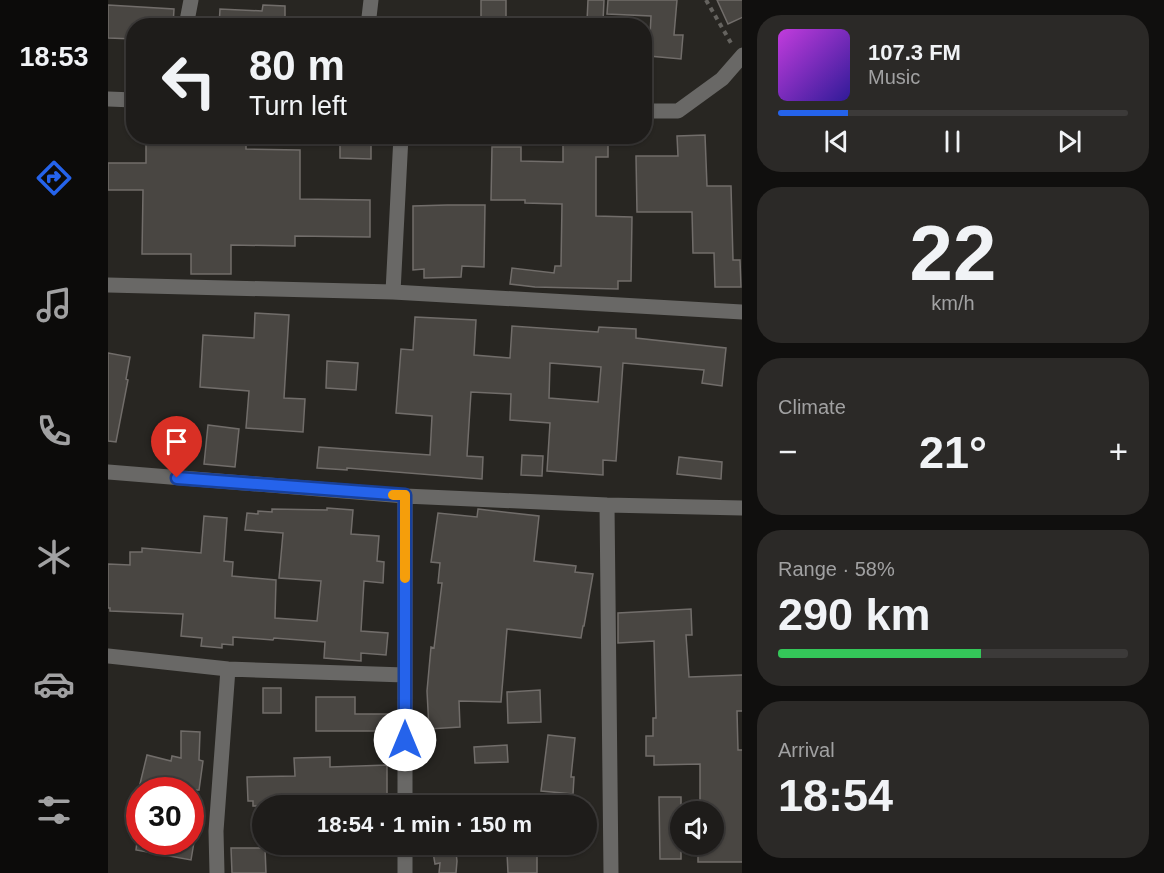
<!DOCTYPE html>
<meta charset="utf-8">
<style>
:root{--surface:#1e1c1a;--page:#2b2927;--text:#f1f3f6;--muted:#a1a1a2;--line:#3c3a39;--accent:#2563eb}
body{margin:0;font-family:Helvetica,sans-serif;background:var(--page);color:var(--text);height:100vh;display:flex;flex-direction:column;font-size:22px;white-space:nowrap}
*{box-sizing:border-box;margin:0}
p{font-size:20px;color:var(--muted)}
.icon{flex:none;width:33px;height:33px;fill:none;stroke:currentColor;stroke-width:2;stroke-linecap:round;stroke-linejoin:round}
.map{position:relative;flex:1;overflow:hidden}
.details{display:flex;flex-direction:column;gap:15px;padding:15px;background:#100f0e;width:422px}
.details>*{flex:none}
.guide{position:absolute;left:18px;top:18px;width:526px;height:126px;border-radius:24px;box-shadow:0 2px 4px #0004,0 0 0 2px var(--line);background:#1e1c1a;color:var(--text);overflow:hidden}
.tools{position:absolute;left:562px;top:801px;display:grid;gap:12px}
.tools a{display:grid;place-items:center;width:54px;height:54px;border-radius:50%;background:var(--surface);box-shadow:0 2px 4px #0004,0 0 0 2px var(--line);font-size:30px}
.speed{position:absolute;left:18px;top:777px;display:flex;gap:12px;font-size:30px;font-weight:700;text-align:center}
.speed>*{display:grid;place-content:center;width:78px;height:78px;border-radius:50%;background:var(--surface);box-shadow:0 2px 4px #0004,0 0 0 2px var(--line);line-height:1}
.speed .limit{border:9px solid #d22;background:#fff;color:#111}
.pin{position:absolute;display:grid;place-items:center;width:51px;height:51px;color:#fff;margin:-62px -26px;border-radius:50% 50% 50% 0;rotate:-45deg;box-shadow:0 0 6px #0007}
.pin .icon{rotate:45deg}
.me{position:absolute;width:66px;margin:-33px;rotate:0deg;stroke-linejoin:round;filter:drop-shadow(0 0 4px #0008)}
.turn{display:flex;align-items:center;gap:21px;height:126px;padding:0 24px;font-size:27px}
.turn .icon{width:78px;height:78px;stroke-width:2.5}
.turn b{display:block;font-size:42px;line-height:51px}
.big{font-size:45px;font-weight:700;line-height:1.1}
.details .widget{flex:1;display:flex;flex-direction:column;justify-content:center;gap:9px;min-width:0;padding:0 21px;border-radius:24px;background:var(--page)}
.details .dial{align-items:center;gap:0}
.dial b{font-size:78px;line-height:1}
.song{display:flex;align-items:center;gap:18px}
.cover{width:72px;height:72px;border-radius:9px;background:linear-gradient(135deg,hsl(290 70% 55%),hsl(250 70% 35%))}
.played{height:6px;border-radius:3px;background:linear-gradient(90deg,var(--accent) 20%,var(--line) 20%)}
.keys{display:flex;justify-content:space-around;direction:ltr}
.heat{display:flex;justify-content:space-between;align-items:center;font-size:33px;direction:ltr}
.charge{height:9px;border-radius:4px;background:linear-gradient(90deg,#34c759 58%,var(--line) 0)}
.trip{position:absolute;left:144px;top:795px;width:345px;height:60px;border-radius:30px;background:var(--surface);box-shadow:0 2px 4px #0004,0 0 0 2px var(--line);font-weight:700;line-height:60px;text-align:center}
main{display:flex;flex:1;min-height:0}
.tabs{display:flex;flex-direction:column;width:108px;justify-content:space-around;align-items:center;background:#0c0b0a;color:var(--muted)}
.tabs .icon{width:42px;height:42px}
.tabs .selected{color:var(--accent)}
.tabs b{font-size:27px;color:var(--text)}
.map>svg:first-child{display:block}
.building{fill:#494642;stroke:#716d6a;stroke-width:1.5;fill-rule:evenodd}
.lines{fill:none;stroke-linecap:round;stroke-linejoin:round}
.path{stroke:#65635f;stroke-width:4;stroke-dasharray:4.5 4.5;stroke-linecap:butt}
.street{stroke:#696866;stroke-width:15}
.route-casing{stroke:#184099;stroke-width:15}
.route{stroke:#2563eb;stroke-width:10}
.slow{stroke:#f59e0b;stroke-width:10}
</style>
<main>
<nav class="tabs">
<b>18:53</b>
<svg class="icon selected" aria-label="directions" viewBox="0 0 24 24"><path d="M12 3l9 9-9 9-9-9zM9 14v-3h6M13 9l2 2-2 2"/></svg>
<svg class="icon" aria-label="music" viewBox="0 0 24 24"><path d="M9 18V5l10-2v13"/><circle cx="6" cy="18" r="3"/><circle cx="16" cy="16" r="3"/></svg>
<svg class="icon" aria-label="phone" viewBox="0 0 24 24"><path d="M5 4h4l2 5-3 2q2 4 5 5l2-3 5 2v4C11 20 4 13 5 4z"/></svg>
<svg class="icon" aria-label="climate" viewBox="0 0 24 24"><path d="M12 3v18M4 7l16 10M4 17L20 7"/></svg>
<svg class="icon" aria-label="car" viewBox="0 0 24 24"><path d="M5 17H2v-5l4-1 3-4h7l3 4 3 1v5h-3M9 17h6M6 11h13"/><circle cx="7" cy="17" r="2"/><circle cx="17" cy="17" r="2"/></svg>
<svg class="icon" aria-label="filters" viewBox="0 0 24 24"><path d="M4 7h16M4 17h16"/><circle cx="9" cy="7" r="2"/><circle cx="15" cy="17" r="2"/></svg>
</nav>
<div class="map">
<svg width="635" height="873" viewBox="0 0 635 873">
<rect width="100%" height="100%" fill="#282622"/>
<path class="building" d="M373,0H398V26H373Z
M480,0H496L495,22L479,21Z
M500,0H569L566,35H575L573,59L541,56L543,16L499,14Z
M609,0H635V17L620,24Z
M0,5L66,9L65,26H26V39L0,38Z
M155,5L177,6V26H111L112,9L154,11Z
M597,135L599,186H623L625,260H632L633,287H607L606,253H585L584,212H529L528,156H570L569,136Z
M38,136H138V149L192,150V199L262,200V237L187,236V246L123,245V274H83V254H34L35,190H0V163H38Z
M455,136H500V157H488V216L524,217L523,281H510V289L427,287L402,284L404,268L446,273L447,266H453L454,204L417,203V200H383L384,147H413V161L455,162Z
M232,139L263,140V159L232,158Z
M339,205H377L376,267L354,266L353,277L316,278V269L305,270V206Z
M147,313L181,315L176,398L197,399L195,432L138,428L141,391L92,387L95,335L146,338Z
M307,317L368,320L366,355L402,358L404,326L490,332L491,327L528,329V338L618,348L614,386L594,383L596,370L515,363L508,461L495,460V475L439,471L442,423L402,420L403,394L363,392L359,456L375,457L374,479L239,468V470L209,468L211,447L322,455L324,416L288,413L293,349L305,350ZM442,363L493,367L490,402L441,398Z
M0,353L22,357L18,379L20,380L8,442L0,441Z
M219,361L250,363L248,390L218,388Z
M100,425L131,429L127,467L96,464Z
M414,455L435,456L434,476L413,475Z
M571,457L614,462L613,479L569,474Z
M219,508L245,510L243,534L271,536L269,561L276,562L275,583L256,581L253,631L280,633L278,655L253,653V661L216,658L217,642L166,638L165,640L125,637V645L114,644V648L93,646L94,638L73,636L75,614L2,611V608H0V564L22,565V552H34V548L93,553L96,516L119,518L116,561L125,562L124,576L168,580L167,618L209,621L213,581L171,578L175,533L137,530L139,513L150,514V511L164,512V509L219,510Z
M370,509L431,516L426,561L468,566L467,572L485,574L476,626H475L473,638L399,629L393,702L351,701L352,727L321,729L319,691L323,647L326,648L334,583H330L332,563L323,562L330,513L369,517Z
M583,609L584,635H578L581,677L635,675V711H629L630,750H635V862H590V844H606V812H592V764L546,765V756H538V736H545V718H548L546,641L510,643V613Z
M155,688H173V713H155Z
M432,690L433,722L400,723L399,692Z
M208,697H247V714H280V731H208Z
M73,731L92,732L91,760L95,761L91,790H59L32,784L39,755L63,761L64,756L73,758Z
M440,735L467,738L463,777H466L465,794L433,791Z
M399,745L400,762L367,763L366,747Z
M222,757V767L279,765V794L276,795V806H145V801H140L139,777L187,776L186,758Z
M551,797H573V859H552Z
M29,842H86L83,860L28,850Z
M335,844H347L349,861L348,873H331L332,863L327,864L324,846Z
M123,848H157L158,873H124Z
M399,853H429V873H400Z"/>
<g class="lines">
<path class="path" d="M598,0L623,43"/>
<path class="street" d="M78,26L83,0
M260,26L263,0
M0,99L26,100
M537,111H570L614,79L635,55
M0,285L285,292L635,312
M285,292L293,136
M0,472L297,496L499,505L635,508
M297,496V806
M499,505L503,873
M0,656L120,669L297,675
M109,873L108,831L120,669
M297,873V844"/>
</g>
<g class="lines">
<g class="route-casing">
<path id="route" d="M69,478L297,495V740"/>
</g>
<use href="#route" class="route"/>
<path class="slow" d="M285,495H297V578"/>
</g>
</svg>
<div class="tools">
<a><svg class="icon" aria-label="sound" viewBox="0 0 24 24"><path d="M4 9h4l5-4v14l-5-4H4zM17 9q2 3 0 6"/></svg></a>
</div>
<div class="speed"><div class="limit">30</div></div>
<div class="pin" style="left:69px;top:478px;background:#d93025"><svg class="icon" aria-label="arrive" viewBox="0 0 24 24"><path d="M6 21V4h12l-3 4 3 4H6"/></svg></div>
<svg class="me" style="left:297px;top:740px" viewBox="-20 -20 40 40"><circle r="19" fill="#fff"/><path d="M0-13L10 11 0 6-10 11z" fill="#2563eb"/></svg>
<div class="trip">18:54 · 1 min · 150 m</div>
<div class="guide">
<div class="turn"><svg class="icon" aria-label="left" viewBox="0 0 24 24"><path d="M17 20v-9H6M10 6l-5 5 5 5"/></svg><div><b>80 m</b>Turn left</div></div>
</div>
</div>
<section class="details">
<div class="widget">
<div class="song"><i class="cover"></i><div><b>107.3 FM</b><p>Music</p></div></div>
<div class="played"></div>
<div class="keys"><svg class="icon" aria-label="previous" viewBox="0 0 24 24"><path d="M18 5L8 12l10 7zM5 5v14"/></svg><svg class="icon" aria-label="pause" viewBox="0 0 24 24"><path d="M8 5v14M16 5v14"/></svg><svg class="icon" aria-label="next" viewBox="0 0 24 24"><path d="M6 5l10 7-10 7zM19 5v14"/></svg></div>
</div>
<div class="widget dial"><b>22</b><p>km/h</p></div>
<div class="widget"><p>Climate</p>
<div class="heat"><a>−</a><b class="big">21°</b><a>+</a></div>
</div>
<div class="widget"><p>Range · 58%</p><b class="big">290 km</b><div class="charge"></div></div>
<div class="widget"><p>Arrival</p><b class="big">18:54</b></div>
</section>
</main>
